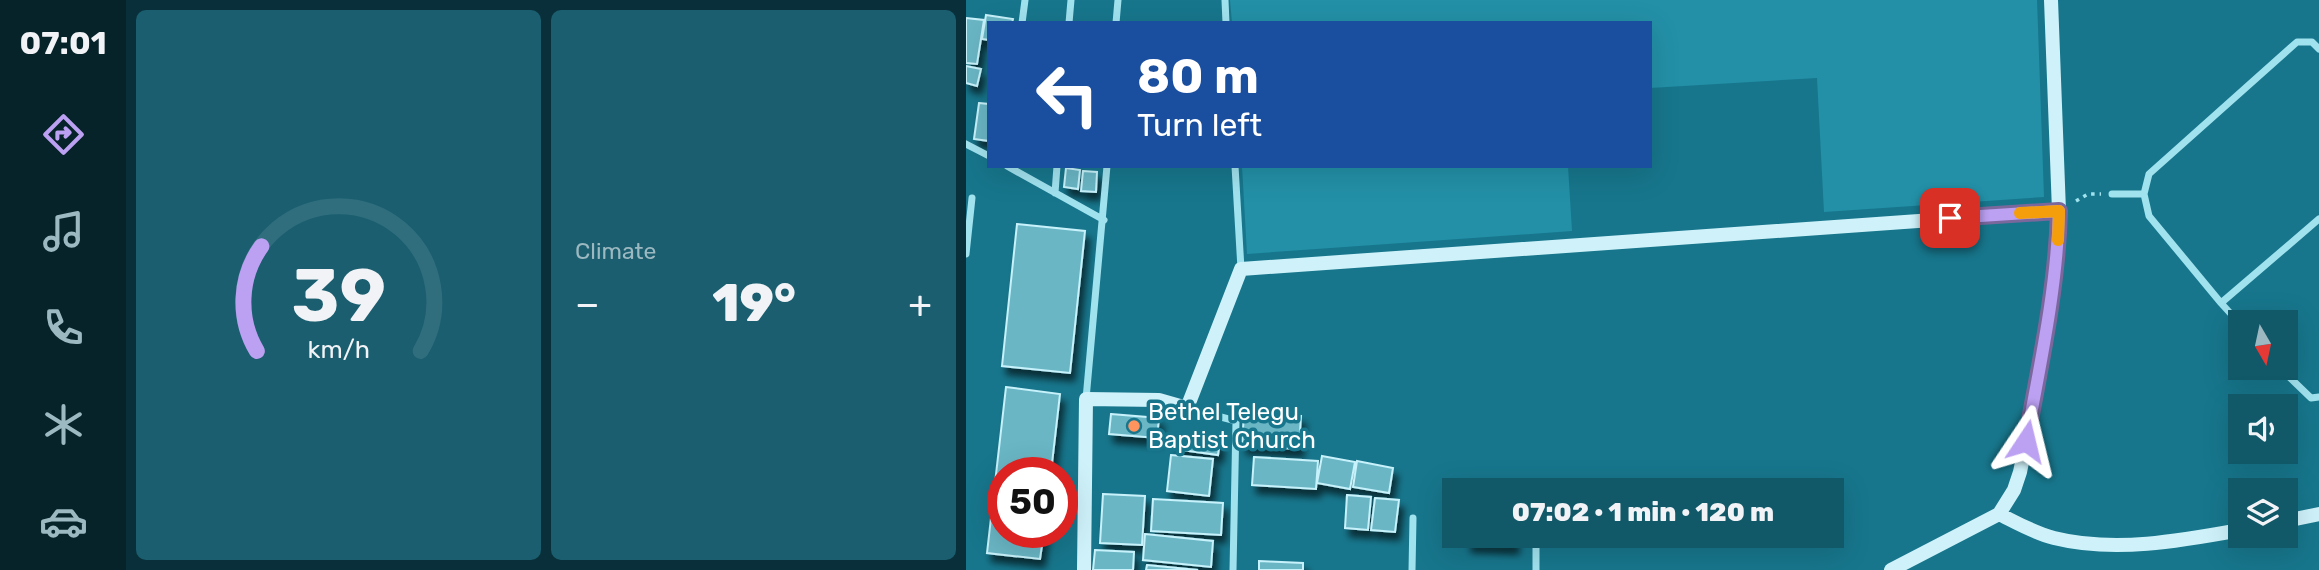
<!DOCTYPE html>
<meta charset="utf-8">
<style>
:root{--surface:#115869;--page:#1a5e6f;--text:#f1f3f6;--muted:#9cb8c0;--line:#306e7d;--accent:#bca0f2}
body{margin:0;font-family:Rubik,sans-serif;background:var(--page);color:var(--text);height:100vh;display:flex;flex-direction:column;font-size:26px;white-space:nowrap}
*{box-sizing:border-box;margin:0}
p{font-size:23px;color:var(--muted)}
.icon{flex:none;width:38px;height:38px;fill:none;stroke:currentColor;stroke-width:2;stroke-linecap:round;stroke-linejoin:round}
.map{position:relative;flex:1;overflow:hidden}
.panel{display:flex;flex-direction:column;gap:10px;padding:10px;background:#09303a;width:840px}
.panel>*{flex:none}
.guide{position:absolute;left:21px;top:21px;width:665px;height:147px;border-radius:0px;box-shadow:0 7px 28px #0002;background:#1a4fa0;color:#fff;overflow:hidden}
.needle{width:46px;rotate:171deg}
.controls{position:absolute;left:1262px;top:310px;display:grid;gap:14px}
.controls a{display:grid;place-items:center;width:70px;height:70px;border-radius:0px;background:var(--surface);box-shadow:0 7px 28px #0002;font-size:35px}
.speed{position:absolute;left:21px;top:457px;display:flex;gap:14px;font-size:35px;font-weight:700;text-align:center}
.speed>*{display:grid;place-content:center;width:91px;height:91px;border-radius:50%;background:var(--surface);box-shadow:0 7px 28px #0002;line-height:1}
.speed .limit{border:10px solid #d22;background:#fff;color:#111}
.pin{position:absolute;display:grid;place-items:center;width:60px;height:60px;color:#fff;margin:-30px;border-radius:14px;box-shadow:0 4px 10px #0006}
.me{position:absolute;width:77px;margin:-38px;rotate:10deg;stroke-linejoin:round;filter:drop-shadow(0 0 5px #0008)}
.turn{display:flex;align-items:center;gap:24px;height:147px;padding:0 35px;font-size:32px}
.turn .icon{width:91px;height:91px;stroke-width:2.5}
.turn b{display:block;font-size:49px;line-height:60px}
.big{font-size:52px;font-weight:800;line-height:1.1}
.panel .card{flex:1;display:flex;flex-direction:column;justify-content:center;gap:10px;min-width:0;padding:0 24px;border-radius:10px;background:var(--page)}
.panel .dial{align-items:center;gap:0}
.dial svg{height:182px;overflow:visible;fill:none;stroke:var(--line);stroke-width:7;stroke-linecap:round;text-anchor:middle}
.dial text{fill:var(--text);stroke:none}
.heat{display:flex;justify-content:space-between;align-items:center;font-size:38px;direction:ltr}
.panel .tiles{flex:1;display:grid;gap:10px;grid-template-columns:repeat(2,1fr)}
.trip{position:absolute;left:476px;top:478px;width:402px;height:70px;border-radius:0px;background:var(--surface);box-shadow:0 7px 28px #0002;font-weight:800;line-height:70px;text-align:center}
main{display:flex;flex:1;min-height:0}
.tab-bar{display:flex;flex-direction:column;width:126px;justify-content:space-around;align-items:center;background:#07232a;color:var(--muted)}
.tab-bar .icon{width:49px;height:49px}
.tab-bar .selected{color:var(--accent)}
.tab-bar b{font-size:32px;color:var(--text)}
.map>svg:first-child{display:block}
.green{fill:#2390a7}
.building{fill:#6bb6c5;stroke:#c7f2fb;stroke-width:2;filter:url(#shadow)}
.lines{fill:none;stroke-linecap:round;stroke-linejoin:round}
.path{stroke:#a1e2ef;stroke-width:3.5;stroke-dasharray:3.5 5;stroke-linecap:butt}
.street{stroke:#a1e2ef;stroke-width:7}
.secondary{stroke:#cff2fa;stroke-width:14}
.route-casing{stroke:#7a689d;stroke-width:18}
.route{stroke:#bca0f2;stroke-width:12}
.slow{stroke:#f59e0b;stroke-width:12}
.poi-dot{fill:#ff945f;stroke:#17768c;stroke-width:2.5}
.labels{text-anchor:middle;dominant-baseline:central;stroke-width:7;stroke-linejoin:round;paint-order:stroke}
.poi-label{font-size:24px;fill:#fff;stroke:#17768c;text-anchor:start}
</style>
<main>
<nav class="tab-bar">
<b>07:01</b>
<svg class="icon selected" aria-label="directions" viewBox="0 0 24 24"><path d="M12 3l9 9-9 9-9-9zM9 14v-3h6M13 9l2 2-2 2"/></svg>
<svg class="icon" aria-label="music" viewBox="0 0 24 24"><path d="M9 18V5l10-2v13"/><circle cx="6" cy="18" r="3"/><circle cx="16" cy="16" r="3"/></svg>
<svg class="icon" aria-label="phone" viewBox="0 0 24 24"><path d="M5 4h4l2 5-3 2q2 4 5 5l2-3 5 2v4C11 20 4 13 5 4z"/></svg>
<svg class="icon" aria-label="climate" viewBox="0 0 24 24"><path d="M12 3v18M4 7l16 10M4 17L20 7"/></svg>
<svg class="icon" aria-label="car" viewBox="0 0 24 24"><path d="M5 17H2v-5l4-1 3-4h7l3 4 3 1v5h-3M9 17h6M6 11h13"/><circle cx="7" cy="17" r="2"/><circle cx="17" cy="17" r="2"/></svg>
</nav>
<section class="panel">
<div class="tiles">
<div class="card dial"><svg viewBox="0 0 100 80">
<path d="M14 69A42 42 0 1 1 86 69"/>
<path d="M14 69A42 42 0 0 1 16 23" stroke="#bca0f2"/>
<text x="50" y="56" font-size="32" font-weight="700">39</text>
<text x="50" y="72" font-size="11">km/h</text>
</svg></div>
<div class="card"><p>Climate</p>
<div class="heat"><a>−</a><b class="big">19°</b><a>+</a></div>
</div>
</div>
</section>
<div class="map">
<svg width="1353" height="570" viewBox="0 0 1353 570">
<defs>
<filter id="shadow"><feDropShadow dx="4.5" dy="8" stdDeviation="3.5" flood-color="#0009"/></filter>
</defs>
<rect width="100%" height="100%" fill="#17768c"/>
<path class="green" d="M264,0H1071L1078,197L858,212L851,78L684,88V23H266Z
M276,166H602L606,231L281,254Z"/>
<path class="building" d="M20,15L47,19L46,23H23V40L16,39Z
M0,18L18,20L11,64L0,63Z
M0,66L15,69L11,86L0,83Z
M13,103L23,104V141L8,139Z
M100,168L114,170L112,189L98,187Z
M117,171L131,172L130,192L115,191Z
M51,224L119,231L104,373L36,366Z
M40,387L94,394L85,472H37V532H78L74,559L21,553Z
M278,412L335,416L333,449L276,446Z
M145,414L193,418L191,438L143,434Z
M210,435L254,441L252,455L208,449Z
M205,455L247,459L243,496L201,491Z
M356,456L389,462L384,489L351,483Z
M288,457L352,461L350,489L286,485Z
M391,461L427,468L423,493L387,487Z
M137,494L179,496L176,545L134,543Z
M381,495L405,497L402,530L379,528Z
M409,498L433,500L429,532L405,530Z
M187,499L257,503L255,535L185,531Z
M179,534L247,541L245,567L177,560Z
M501,536H548V546L501,544Z
M129,550L168,552L167,570H127Z
M293,561L337,563V570H293Z
M181,565L232,570H180Z"/>
<g class="lines">
<path class="path" d="M1110,201L1122,194H1135"/>
<path class="street" d="M259,0L260,23
M56,23L59,0
M103,23L105,0
M150,23L152,0
M0,144L23,156
M41,166L138,220
M269,166L275,269
M89,193L91,166
M1146,194H1178
M0,254L6,198
M1255,303L1183,216L1178,194L1183,174L1331,42H1346L1353,49
M1274,324L1255,303L1353,219
M1314,368L1345,398L1353,397
M120,399L141,166
M221,408L270,421L267,570
M446,570L447,518
M570,570V546"/>
<path class="secondary" d="M1033,514C1051,523 1068,533 1088,538C1148,553 1214,541 1274,530
M1320,521L1353,514
M118,570L120,399L193,400L221,408L275,269L1093,211
M925,570L1033,514L1048,490L1054,472C1072,387 1091,298 1093,211L1085,0"/>
</g>
<g class="lines">
<g class="route-casing">
<path id="route" d="M984,218L1093,211C1091,288 1074,365 1060,441"/>
</g>
<use href="#route" class="route"/>
<path class="slow" d="M1054,213L1093,211L1092,240"/>
</g>
<circle class="poi-dot" cx="168" cy="426" r="7"/>
<g class="labels">
<g class="poi-label">
<text x="182" y="412">Bethel Telegu<tspan x="182" dy="28">Baptist Church</tspan></text>
</g>
</g>
</svg>
<div class="controls">
<a><svg class="needle" viewBox="-14 -14 28 28"><path d="M0-13l5 13h-10z" fill="#e53935"/><path d="M0 13l5-13h-10z" fill="#9cb8c0"/></svg></a>
<a><svg class="icon" aria-label="sound" viewBox="0 0 24 24"><path d="M4 9h4l5-4v14l-5-4H4zM17 9q2 3 0 6"/></svg></a>
<a><svg class="icon" aria-label="layers" viewBox="0 0 24 24"><path d="M12 4l9 5-9 5-9-5zM3 14l9 5 9-5"/></svg></a>
</div>
<div class="speed"><div class="limit">50</div></div>
<div class="pin" style="left:984px;top:218px;background:#d93025"><svg class="icon" aria-label="arrive" viewBox="0 0 24 24"><path d="M6 21V4h12l-3 4 3 4H6"/></svg></div>
<svg class="me" style="left:1060px;top:441px" viewBox="-20 -20 40 40"><path d="M0-17L14 15 0 8-14 15z" fill="#bca0f2" stroke="#fff" stroke-width="4"/></svg>
<div class="trip">07:02 · 1 min · 120 m</div>
<div class="guide">
<div class="turn"><svg class="icon" aria-label="left" viewBox="0 0 24 24"><path d="M17 20v-9H6M10 6l-5 5 5 5"/></svg><div><b>80 m</b>Turn left</div></div>
</div>
</div>
</main>
